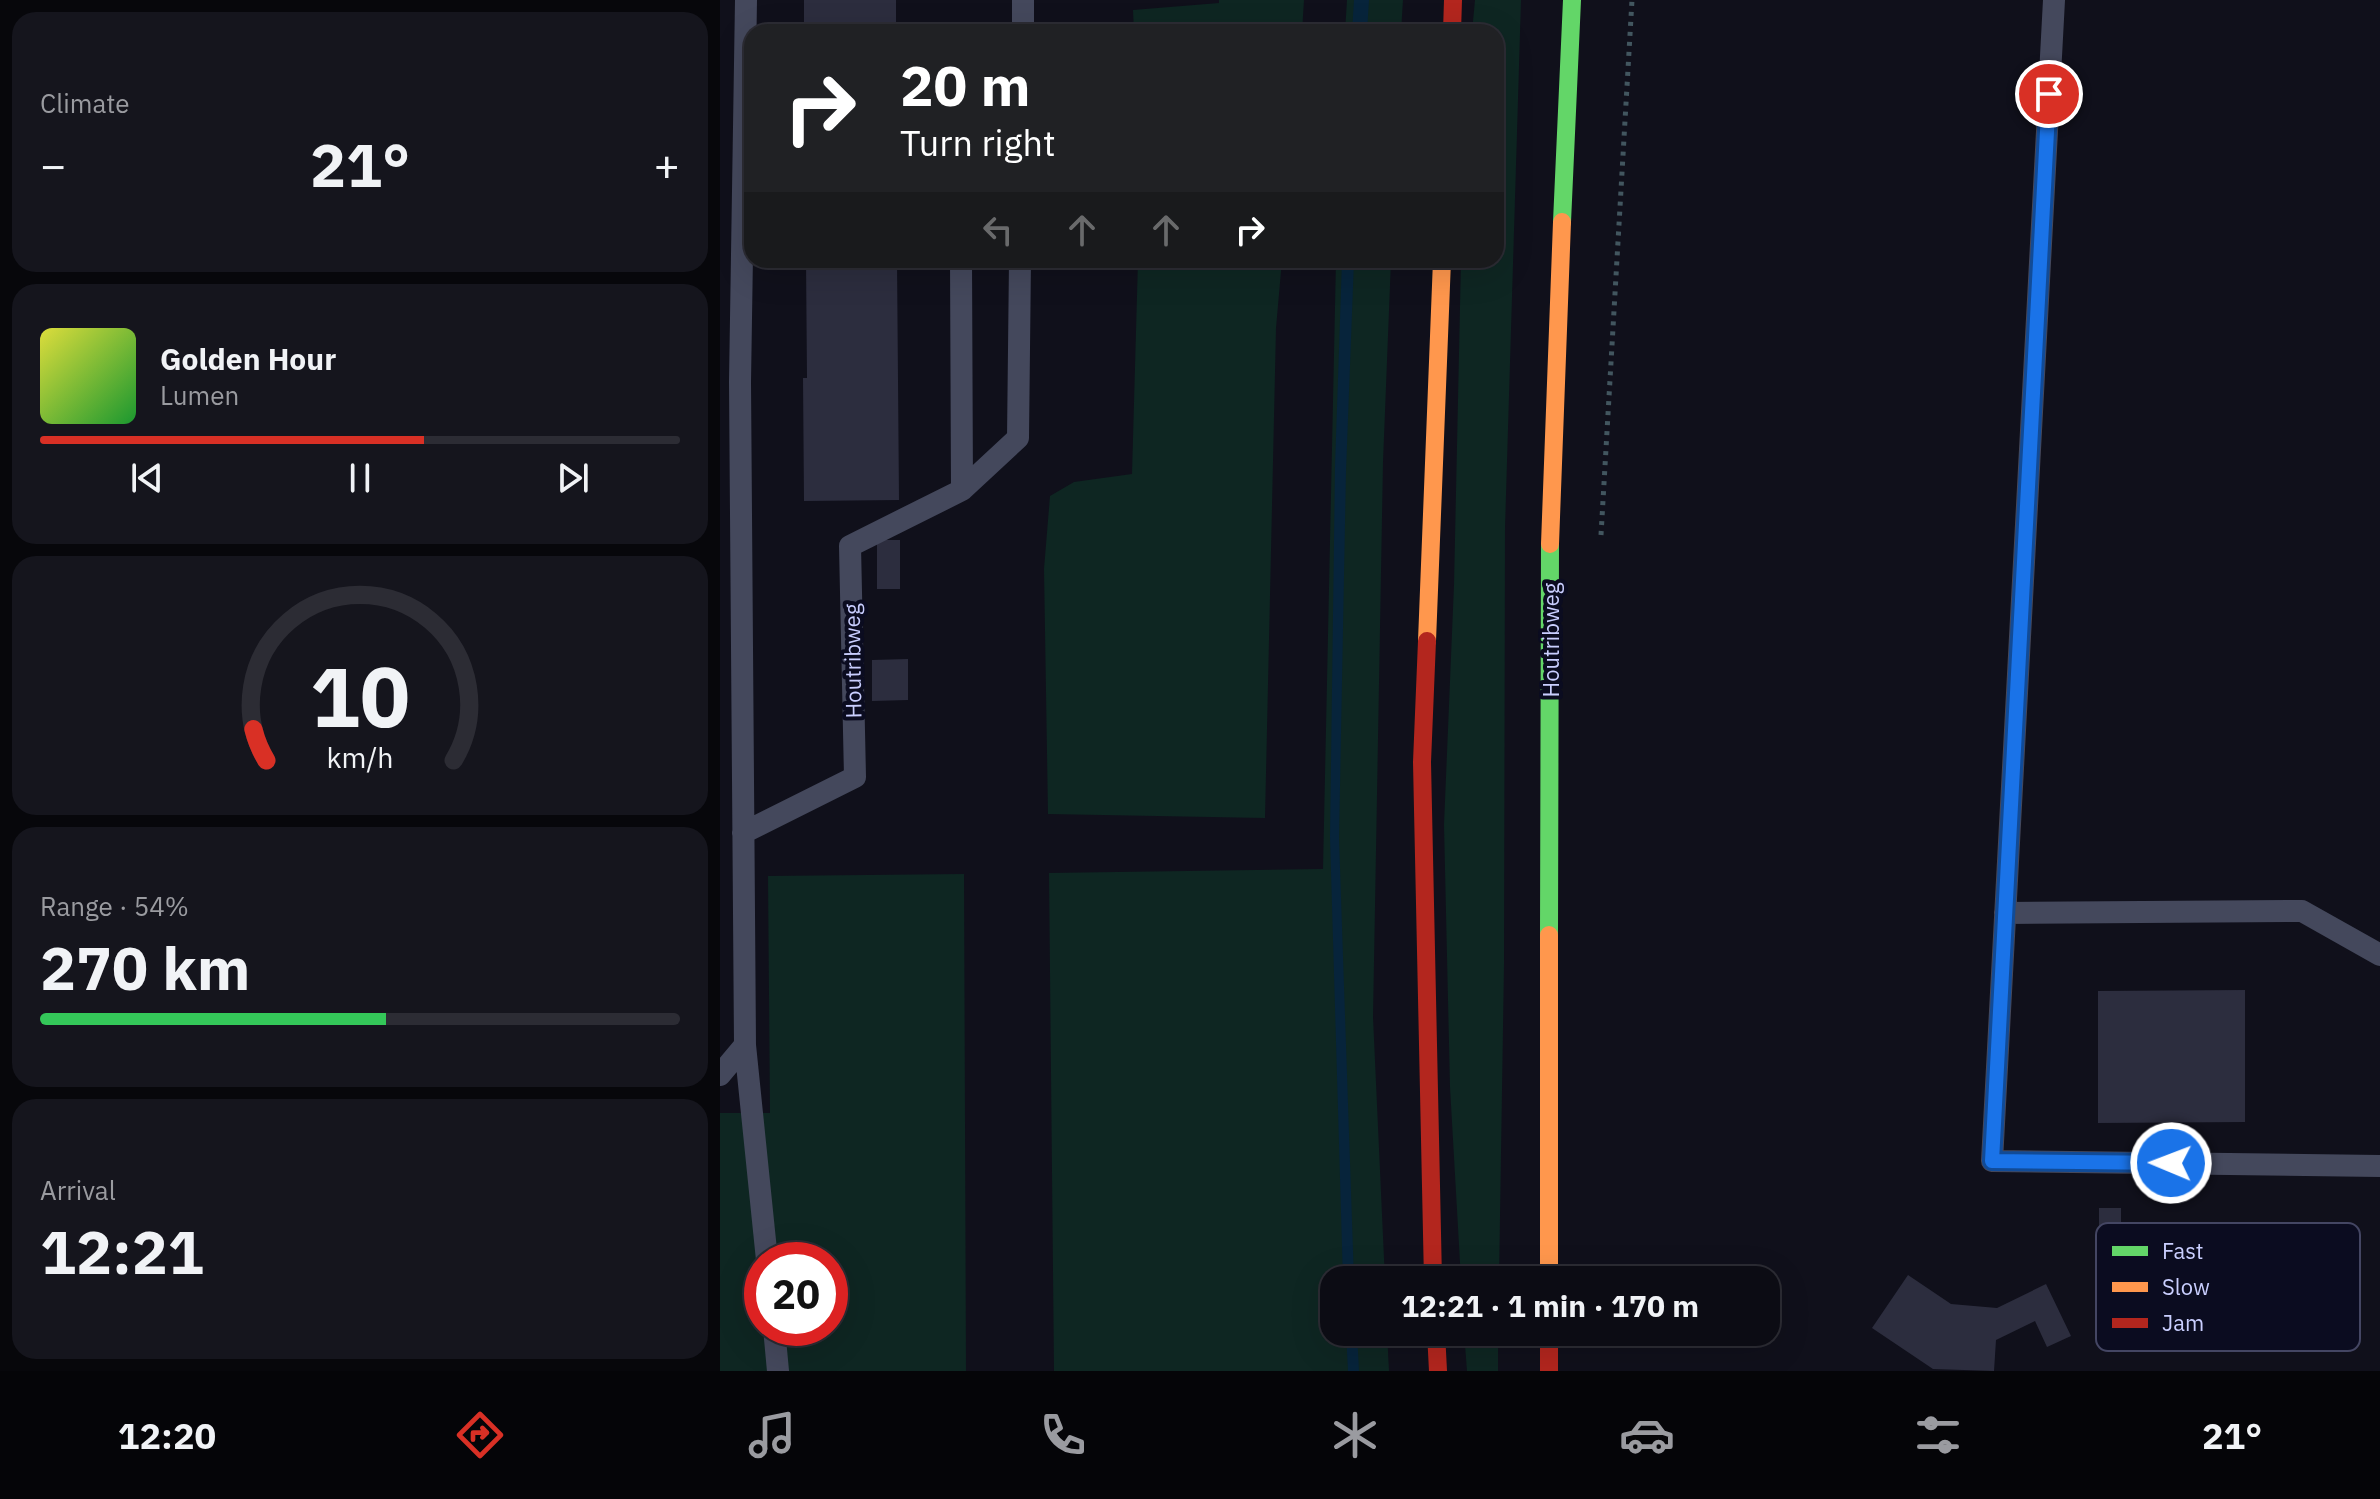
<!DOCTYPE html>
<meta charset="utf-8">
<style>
:root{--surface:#0c0c14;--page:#15151d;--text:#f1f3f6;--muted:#9a9ba0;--line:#2c2c34;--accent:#d93025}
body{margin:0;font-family:"IBM Plex Sans",sans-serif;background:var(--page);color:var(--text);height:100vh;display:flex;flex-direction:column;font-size:30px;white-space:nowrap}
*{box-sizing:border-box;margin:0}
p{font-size:26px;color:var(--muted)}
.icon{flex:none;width:44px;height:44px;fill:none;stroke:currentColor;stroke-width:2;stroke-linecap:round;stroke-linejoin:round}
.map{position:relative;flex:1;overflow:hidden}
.panel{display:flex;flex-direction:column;gap:12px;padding:12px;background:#07070b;width:720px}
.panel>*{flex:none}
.banner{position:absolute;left:24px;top:24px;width:760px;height:244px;border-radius:24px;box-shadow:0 8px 32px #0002,0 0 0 2px var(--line);background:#202124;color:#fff;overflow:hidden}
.speed{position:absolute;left:24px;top:1242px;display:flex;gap:16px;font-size:40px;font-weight:700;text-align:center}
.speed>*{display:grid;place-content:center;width:104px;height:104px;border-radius:50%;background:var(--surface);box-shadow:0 8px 32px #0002,0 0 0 2px var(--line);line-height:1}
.speed .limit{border:12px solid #d22;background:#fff;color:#111}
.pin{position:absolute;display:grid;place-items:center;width:68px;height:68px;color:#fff;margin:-34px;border:4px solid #fff;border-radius:50%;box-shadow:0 2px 8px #0007}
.me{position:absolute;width:88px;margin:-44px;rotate:271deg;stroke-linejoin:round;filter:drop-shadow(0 0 6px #0008)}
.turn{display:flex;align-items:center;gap:28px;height:168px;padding:0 24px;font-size:36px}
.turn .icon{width:104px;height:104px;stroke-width:2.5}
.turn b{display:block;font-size:56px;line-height:68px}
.lanes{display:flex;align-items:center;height:76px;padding:0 24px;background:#0003;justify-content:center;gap:40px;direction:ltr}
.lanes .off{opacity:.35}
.big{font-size:60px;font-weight:800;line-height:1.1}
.panel .card{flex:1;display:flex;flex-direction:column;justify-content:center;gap:12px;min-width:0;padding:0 28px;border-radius:24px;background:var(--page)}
.panel .dial{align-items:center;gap:0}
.dial svg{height:208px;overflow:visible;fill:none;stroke:var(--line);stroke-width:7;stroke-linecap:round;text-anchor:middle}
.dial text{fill:var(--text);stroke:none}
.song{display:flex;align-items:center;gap:24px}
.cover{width:96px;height:96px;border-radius:12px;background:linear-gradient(135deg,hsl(60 70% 55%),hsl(130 70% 35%))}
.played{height:8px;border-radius:4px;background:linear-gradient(90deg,var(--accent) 60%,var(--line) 60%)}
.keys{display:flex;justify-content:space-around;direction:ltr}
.heat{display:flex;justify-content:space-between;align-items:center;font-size:44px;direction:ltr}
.charge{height:12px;border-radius:6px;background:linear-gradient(90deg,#34c759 54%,var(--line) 0)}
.trip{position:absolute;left:600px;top:1266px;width:460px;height:80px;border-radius:24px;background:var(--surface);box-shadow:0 8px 32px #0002,0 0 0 2px var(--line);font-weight:800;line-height:80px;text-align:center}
.dock{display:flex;height:128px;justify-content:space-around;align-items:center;background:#050508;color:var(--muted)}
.dock .icon{width:56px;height:56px}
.dock .current{color:var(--accent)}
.dock b{font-size:36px;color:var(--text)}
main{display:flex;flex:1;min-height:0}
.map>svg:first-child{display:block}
.green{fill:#0e2622;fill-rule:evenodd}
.water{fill:#07243b}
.building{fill:#2c2d3e}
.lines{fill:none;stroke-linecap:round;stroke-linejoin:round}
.path{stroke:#42565f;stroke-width:5;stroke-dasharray:4 6;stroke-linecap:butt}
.lane{stroke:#44485c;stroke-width:22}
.fast{stroke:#63d668;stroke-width:18}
.slow{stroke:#ff974d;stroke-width:18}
.jam{stroke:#b3261e;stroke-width:18}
.route-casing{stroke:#114b97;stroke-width:20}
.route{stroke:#1a73e8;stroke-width:14}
.labels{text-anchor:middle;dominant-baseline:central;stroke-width:8;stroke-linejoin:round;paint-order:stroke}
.street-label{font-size:22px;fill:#cacfff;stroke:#0b0c20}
.key{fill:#0b0c20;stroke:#444663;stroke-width:2}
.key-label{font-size:22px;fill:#cacfff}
</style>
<main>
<section class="panel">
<div class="card"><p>Climate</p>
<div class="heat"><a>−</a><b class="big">21°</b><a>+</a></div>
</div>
<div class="card">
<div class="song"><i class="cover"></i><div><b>Golden Hour</b><p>Lumen</p></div></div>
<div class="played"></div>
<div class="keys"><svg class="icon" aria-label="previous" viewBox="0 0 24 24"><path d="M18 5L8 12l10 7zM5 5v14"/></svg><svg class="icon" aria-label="pause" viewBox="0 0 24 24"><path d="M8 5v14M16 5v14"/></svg><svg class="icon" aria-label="next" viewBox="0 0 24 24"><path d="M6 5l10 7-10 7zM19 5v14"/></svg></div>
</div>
<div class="card dial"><svg viewBox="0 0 100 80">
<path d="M14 69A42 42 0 1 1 86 69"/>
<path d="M14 69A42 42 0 0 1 9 57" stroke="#d93025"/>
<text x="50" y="56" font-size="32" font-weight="700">10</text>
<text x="50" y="72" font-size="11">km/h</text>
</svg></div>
<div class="card"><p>Range · 54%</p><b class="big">270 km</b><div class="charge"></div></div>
<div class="card"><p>Arrival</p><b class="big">12:21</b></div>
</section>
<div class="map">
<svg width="1660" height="1371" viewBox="0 0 1660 1371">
<rect width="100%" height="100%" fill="#10101b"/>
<path class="green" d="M499,0H584L582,32H414L413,10L499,3Z
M627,0H683L681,32H625Z
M755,0H801L785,528L784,965L779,1280H741L730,1087L724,825L734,585L741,260H776V32H752Z
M418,260H562L556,328L545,818L328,814L324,569L330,496L354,482L412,474Z
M616,260H671L663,462L653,1017L665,1280H614V1332H667L669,1371H334L329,873L603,869Z
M244,874L246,1371H0V1113H50L48,876ZM42,1260H110V1328H42Z
M744,1332H778V1371H747Z"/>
<path class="water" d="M634,0H649L647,32H632Z
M622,260H634L626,471L619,839L634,1280H623L610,837L615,467Z
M626,1332H637L639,1371H628Z"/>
<path class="building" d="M84,0H176V32H84Z
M86,260H177L179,500L84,501L83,378H87Z
M157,540H180V589H157Z
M188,659V700L152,701V660Z
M1525,990V1122L1378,1123V991Z
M1379,1208H1401V1254H1379Z
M1188,1275L1231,1304L1277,1308L1326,1284L1351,1336L1327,1347L1315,1321L1276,1340L1274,1371L1213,1369L1152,1328Z"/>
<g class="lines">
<path class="path" d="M881,535L912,0"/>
<path class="lane" d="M1334,0L1272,1161L1660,1166
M303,32V0
M242,490L298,438L300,260
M23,833L135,777L130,546L242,490L241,260
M1285,913L1582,911L1660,955
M25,1045L47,1260
M0,1075L25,1045L20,382L26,0
M54,1328L58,1371"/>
<path class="fast" d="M842,222L852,0
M829,935L830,544"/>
<path class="slow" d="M830,544L842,222
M707,641L722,260
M829,1280V935"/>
<path class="jam" d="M732,32L733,0
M707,641L702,762L713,1280
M716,1332L718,1371
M829,1332V1371"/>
</g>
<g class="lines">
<g class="route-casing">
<path id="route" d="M1329,94L1272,1161L1451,1163"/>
</g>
<use href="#route" class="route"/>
</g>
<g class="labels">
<g class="street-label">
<text transform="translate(830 640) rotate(-90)">Houtribweg</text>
<text transform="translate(132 661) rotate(-91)">Houtribweg</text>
</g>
</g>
<rect x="1376" y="1223" width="264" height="128" rx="12" class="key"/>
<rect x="1392" y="1246" width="36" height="10" fill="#63d668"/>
<rect x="1392" y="1282" width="36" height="10" fill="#ff974d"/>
<rect x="1392" y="1318" width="36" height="10" fill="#b3261e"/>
<g class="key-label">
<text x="1442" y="1259">Fast</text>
<text x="1442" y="1295">Slow</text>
<text x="1442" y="1331">Jam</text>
</g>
</svg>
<div class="speed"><div class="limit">20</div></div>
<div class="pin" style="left:1329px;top:94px;background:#d93025"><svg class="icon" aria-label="arrive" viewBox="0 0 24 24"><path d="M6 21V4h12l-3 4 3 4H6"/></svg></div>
<svg class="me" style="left:1451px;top:1163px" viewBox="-20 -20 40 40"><circle r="17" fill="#1a73e8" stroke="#fff" stroke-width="3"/><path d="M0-11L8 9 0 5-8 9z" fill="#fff"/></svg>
<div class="trip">12:21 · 1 min · 170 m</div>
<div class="banner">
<div class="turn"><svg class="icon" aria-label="right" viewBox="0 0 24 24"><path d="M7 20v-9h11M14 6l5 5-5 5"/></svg><div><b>20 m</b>Turn right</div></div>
<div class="lanes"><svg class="icon off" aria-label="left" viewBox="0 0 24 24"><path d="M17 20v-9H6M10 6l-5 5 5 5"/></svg><svg class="icon off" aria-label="ahead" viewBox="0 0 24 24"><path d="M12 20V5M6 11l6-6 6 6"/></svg><svg class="icon off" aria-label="ahead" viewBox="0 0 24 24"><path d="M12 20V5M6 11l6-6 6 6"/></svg><svg class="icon" aria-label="right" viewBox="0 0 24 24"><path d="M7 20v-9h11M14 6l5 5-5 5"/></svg></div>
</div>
</div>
</main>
<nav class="dock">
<b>12:20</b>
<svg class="icon current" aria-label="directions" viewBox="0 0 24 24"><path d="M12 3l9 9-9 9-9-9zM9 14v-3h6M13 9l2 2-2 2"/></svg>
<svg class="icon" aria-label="music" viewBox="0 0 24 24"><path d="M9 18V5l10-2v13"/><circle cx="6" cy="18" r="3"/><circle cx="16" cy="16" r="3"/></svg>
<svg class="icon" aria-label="phone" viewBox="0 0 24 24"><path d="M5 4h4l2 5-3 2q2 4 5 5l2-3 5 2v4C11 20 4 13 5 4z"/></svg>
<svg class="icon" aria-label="climate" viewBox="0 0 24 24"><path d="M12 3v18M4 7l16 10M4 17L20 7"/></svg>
<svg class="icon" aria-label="car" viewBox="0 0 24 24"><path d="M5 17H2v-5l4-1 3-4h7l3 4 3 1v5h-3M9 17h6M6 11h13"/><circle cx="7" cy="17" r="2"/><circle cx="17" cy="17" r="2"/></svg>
<svg class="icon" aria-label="filters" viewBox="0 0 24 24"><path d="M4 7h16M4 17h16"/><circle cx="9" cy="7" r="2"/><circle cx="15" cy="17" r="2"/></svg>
<b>21°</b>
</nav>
